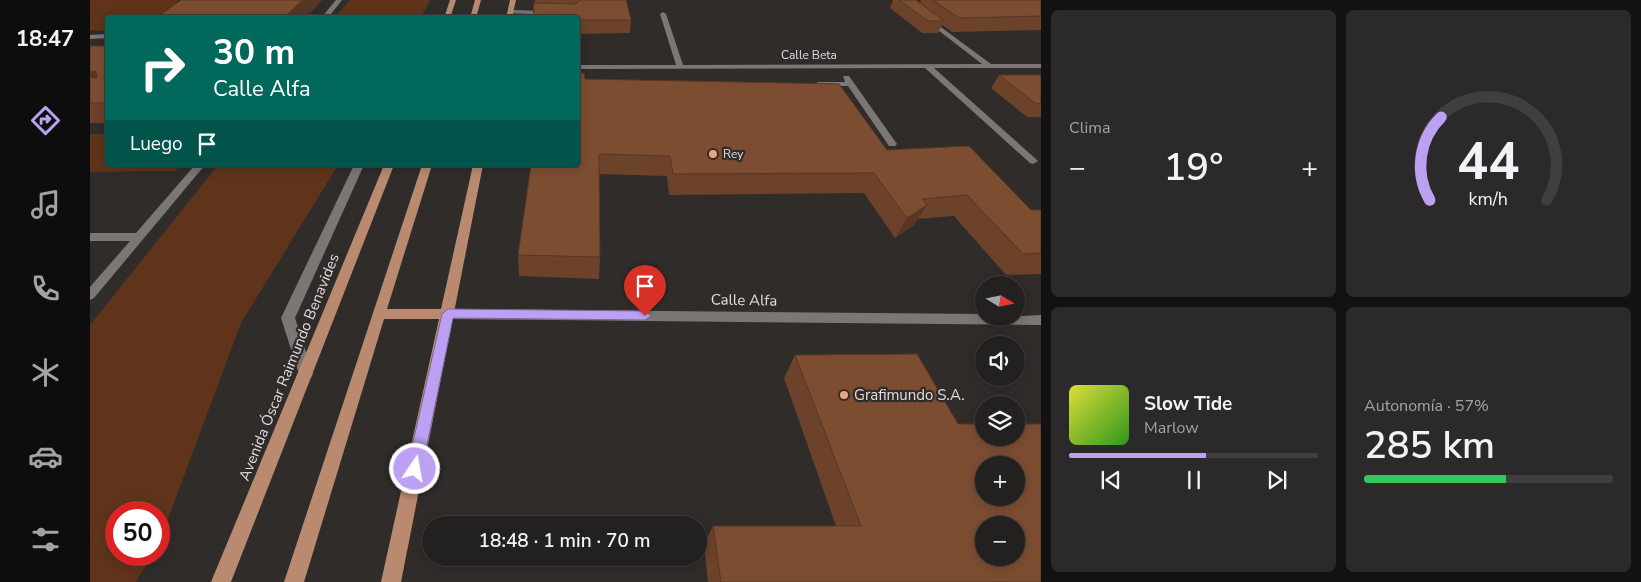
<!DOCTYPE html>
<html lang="es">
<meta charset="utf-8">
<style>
:root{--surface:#232120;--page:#2b2929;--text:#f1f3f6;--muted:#a3a3a5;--line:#403e3e;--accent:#bca0f2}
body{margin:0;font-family:"Nunito Sans",sans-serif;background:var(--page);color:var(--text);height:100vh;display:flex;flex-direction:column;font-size:19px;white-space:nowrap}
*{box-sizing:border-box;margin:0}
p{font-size:16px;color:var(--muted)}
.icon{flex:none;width:28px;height:28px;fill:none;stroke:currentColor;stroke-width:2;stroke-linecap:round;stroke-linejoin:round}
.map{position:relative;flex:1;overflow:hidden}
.details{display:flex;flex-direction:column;gap:10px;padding:10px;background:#131212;width:600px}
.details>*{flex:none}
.guide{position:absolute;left:15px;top:15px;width:475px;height:152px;border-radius:5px;box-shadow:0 2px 12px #0003,0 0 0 1px var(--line);background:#00695c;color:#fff;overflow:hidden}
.needle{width:32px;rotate:100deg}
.fabs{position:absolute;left:885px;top:276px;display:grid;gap:10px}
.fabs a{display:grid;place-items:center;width:50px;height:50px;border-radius:50%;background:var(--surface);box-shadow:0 2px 12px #0003,0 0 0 1px var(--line);font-size:25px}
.speed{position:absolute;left:15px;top:501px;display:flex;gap:10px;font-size:25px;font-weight:700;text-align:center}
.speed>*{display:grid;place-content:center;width:65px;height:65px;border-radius:50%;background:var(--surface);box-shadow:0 2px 12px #0003,0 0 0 1px var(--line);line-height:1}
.speed .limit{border:8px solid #d22;background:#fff;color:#111}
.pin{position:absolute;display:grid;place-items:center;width:42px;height:42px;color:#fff;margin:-51px -21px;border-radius:50% 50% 50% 0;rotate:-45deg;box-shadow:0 0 5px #0007}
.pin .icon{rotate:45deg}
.me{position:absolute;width:55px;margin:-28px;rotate:12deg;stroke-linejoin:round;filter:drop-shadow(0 0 4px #0008)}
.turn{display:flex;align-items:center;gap:18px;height:105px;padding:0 25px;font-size:22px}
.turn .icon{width:65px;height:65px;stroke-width:2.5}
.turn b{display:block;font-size:35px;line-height:42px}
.then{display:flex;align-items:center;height:48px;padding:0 25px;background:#0003;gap:10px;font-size:19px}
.big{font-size:38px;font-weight:600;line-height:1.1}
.details .card{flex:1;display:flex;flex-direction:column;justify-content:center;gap:8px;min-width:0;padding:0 18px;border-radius:8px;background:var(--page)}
.details .dial{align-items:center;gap:0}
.dial svg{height:130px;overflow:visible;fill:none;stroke:var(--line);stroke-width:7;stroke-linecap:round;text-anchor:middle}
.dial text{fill:var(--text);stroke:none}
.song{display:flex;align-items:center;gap:15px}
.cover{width:60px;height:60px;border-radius:8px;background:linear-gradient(135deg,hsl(60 70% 55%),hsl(110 70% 35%))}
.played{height:5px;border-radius:2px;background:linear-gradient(90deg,var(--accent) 55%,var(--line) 55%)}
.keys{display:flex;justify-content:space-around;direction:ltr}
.heat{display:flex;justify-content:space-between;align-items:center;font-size:28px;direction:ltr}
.charge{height:8px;border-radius:4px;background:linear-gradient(90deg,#34c759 57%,var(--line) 0)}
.details .tiles{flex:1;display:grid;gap:10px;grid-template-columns:repeat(2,1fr)}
.trip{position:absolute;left:332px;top:516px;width:285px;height:50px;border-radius:25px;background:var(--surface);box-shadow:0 2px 12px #0003,0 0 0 1px var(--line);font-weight:600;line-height:50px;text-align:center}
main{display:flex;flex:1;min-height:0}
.dock{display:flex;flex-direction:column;width:90px;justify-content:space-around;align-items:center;background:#0e0d0d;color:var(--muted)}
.dock .icon{width:35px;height:35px}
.dock .on{color:var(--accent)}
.dock b{font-size:22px;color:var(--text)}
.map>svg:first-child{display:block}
.green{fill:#60341a}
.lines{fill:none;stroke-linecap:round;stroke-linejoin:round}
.minor{fill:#7c7775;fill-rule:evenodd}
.major{fill:#b98a70;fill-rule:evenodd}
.wall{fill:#6c422b}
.shaded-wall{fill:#583623}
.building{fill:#7d4d32;stroke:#583623;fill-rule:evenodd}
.route{fill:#bca0f2;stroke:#7a689d}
.poi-dot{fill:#efa378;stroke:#2f2c2a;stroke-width:2}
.labels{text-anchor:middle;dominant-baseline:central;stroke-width:4.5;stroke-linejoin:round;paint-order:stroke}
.far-street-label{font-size:12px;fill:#e0dddc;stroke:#2f2c2a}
.far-poi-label{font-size:12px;fill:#e0dddc;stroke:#2f2c2a;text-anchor:start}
.street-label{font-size:15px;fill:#e0dddc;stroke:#2f2c2a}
.poi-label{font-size:15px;fill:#e0dddc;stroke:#2f2c2a;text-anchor:start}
</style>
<main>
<nav class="dock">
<b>18:47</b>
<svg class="icon on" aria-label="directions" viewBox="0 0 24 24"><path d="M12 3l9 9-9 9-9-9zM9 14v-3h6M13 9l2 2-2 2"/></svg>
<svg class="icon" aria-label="music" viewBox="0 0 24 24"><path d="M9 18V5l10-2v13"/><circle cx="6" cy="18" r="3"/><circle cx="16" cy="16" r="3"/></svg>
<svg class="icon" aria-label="phone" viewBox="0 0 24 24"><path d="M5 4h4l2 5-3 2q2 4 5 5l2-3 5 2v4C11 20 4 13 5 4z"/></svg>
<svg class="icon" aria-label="climate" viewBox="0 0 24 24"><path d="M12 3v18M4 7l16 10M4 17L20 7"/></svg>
<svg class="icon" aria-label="car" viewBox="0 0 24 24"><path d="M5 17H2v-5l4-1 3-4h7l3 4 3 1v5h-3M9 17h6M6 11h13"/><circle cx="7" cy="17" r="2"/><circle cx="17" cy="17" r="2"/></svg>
<svg class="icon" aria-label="filters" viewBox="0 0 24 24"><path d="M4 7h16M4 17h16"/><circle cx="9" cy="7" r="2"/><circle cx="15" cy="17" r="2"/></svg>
</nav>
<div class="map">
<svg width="951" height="582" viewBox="0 0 951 582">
<rect width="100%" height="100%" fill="#2f2c2a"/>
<path class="green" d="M0,0H88L85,9L73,17L18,18L17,31L0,30Z
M260,0H340L331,17H245Z
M0,134H17L18,165H91L85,171L0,172Z
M128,165H248L151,323L69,543V512H26V555H62L46,582H0V325Z"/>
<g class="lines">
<path class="minor" d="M246,0H252L238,18H231Z
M420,10L460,11L463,13L460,15L418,13Z
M573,12L576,14L593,65L892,64L835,20L840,19L901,64H951V68H844L948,161L943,164L940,163L835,68L488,69V65H586L570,14Z
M18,34V38L0,39V35Z
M753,76H759L807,144L805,146H799L758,86H728L724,84L728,82H755Z
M105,165H115L4,298L0,300V287L40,241H0V233H46Z
M264,165H274L205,318L223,374L221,378L216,380L211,378L209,374L191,318Z
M358,309L894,314V318L951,315V325L358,319L353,317L351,314L353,311Z"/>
<path class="major" d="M360,0H366L360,18H354Z
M385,0H391L386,18H380Z
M420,0H426L422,18H416Z
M294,165H304L141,582H121Z
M332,165H342L297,309H351L383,165H393L311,582H291L349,319H294L214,582H194Z"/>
</g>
<path class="wall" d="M445,0H536L541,20L540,33L488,34V18L445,3Z
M803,0H826L830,3L831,0H951V30L862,32L852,25L848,33H832L800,8Z
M0,46H18V123H0Z
M909,75H951V117H937L901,88Z
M495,79L797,150L941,210H951V274L916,275L864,216L828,219L824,225L805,238L774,193L579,195L577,176L509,174L510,257L509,279L429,276L428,255L488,165Z
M705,355L951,582H618L614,544L623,526H746L694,378Z"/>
<path class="shaded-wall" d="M212,0H232L216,18H194Z
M6,71L18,89L0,92V72Z
M837,205L824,225L805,238L817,218Z"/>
<path class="building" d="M91,0H212L194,18H66Z
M490,0H536L541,20H488V18H443L444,3L486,4Z
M809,0H826L854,21H838Z
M843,0H951V16L869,18Z
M0,46H18V103H0V78H7L6,71L0,72Z
M488,73H494L495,79L749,84L797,150L879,146L941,210H951V253L933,254L877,195L832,199L837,205L817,218L784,173L583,174L580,156L509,154L510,257L428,255L441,165H488Z
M909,75H951V103L946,104Z
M827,354L868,424H894V438H926V424H951V582H631L623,526H771L705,355ZM894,465H926V498H894ZM894,525H926V558H894Z"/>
<path class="route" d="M358,309L555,311L561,316L555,320L363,318L332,469L330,474L325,476L319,474L317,469L352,314Z"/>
<g class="poi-dot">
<circle cx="623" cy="154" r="5"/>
<circle cx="754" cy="395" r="5"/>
</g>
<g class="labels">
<g class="far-street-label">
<text x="719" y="55">Calle Beta</text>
</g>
<g class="far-poi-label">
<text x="633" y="154">Rey</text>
</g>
<g class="street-label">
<text transform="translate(654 300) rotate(1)">Calle Alfa</text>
<text transform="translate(199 367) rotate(-68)">Avenida Óscar Raimundo Benavides</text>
</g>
<g class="poi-label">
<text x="764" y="395">Grafimundo S.A.</text>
</g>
</g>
</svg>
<div class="fabs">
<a><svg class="needle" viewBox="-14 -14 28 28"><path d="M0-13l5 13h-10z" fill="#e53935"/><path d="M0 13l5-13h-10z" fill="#a3a3a5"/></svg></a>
<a><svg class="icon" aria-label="sound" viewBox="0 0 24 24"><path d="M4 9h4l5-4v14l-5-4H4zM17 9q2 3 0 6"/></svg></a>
<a><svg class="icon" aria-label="layers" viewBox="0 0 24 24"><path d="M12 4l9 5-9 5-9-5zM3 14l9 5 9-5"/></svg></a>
<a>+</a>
<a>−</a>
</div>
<div class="speed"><div class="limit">50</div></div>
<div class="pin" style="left:555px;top:316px;background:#d93025"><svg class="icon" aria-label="arrive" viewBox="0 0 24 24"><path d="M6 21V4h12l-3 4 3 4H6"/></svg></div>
<svg class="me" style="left:325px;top:469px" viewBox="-20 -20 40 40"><circle r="17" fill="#bca0f2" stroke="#fff" stroke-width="3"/><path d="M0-11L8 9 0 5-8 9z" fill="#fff"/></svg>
<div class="trip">18:48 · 1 min · 70 m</div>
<div class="guide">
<div class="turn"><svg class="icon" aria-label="right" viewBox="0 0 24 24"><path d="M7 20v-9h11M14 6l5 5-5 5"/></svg><div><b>30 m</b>Calle Alfa</div></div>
<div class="then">Luego<svg class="icon" aria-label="arrive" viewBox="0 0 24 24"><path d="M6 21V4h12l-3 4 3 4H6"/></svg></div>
</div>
</div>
<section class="details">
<div class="tiles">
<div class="card"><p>Clima</p>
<div class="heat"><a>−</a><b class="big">19°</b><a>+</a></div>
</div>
<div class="card dial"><svg viewBox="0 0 100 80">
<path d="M14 69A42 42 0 1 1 86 69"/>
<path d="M14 69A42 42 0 0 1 21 18" stroke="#bca0f2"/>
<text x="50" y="56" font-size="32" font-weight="700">44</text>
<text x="50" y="72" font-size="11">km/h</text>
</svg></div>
<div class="card">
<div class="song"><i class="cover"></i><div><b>Slow Tide</b><p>Marlow</p></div></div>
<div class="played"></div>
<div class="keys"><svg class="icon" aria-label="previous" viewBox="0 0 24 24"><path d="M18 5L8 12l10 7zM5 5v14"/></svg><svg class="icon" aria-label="pause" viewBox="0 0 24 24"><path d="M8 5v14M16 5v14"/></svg><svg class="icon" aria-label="next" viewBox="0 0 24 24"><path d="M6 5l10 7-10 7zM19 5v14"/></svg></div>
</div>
<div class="card"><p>Autonomía · 57%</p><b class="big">285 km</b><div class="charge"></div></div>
</div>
</section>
</main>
